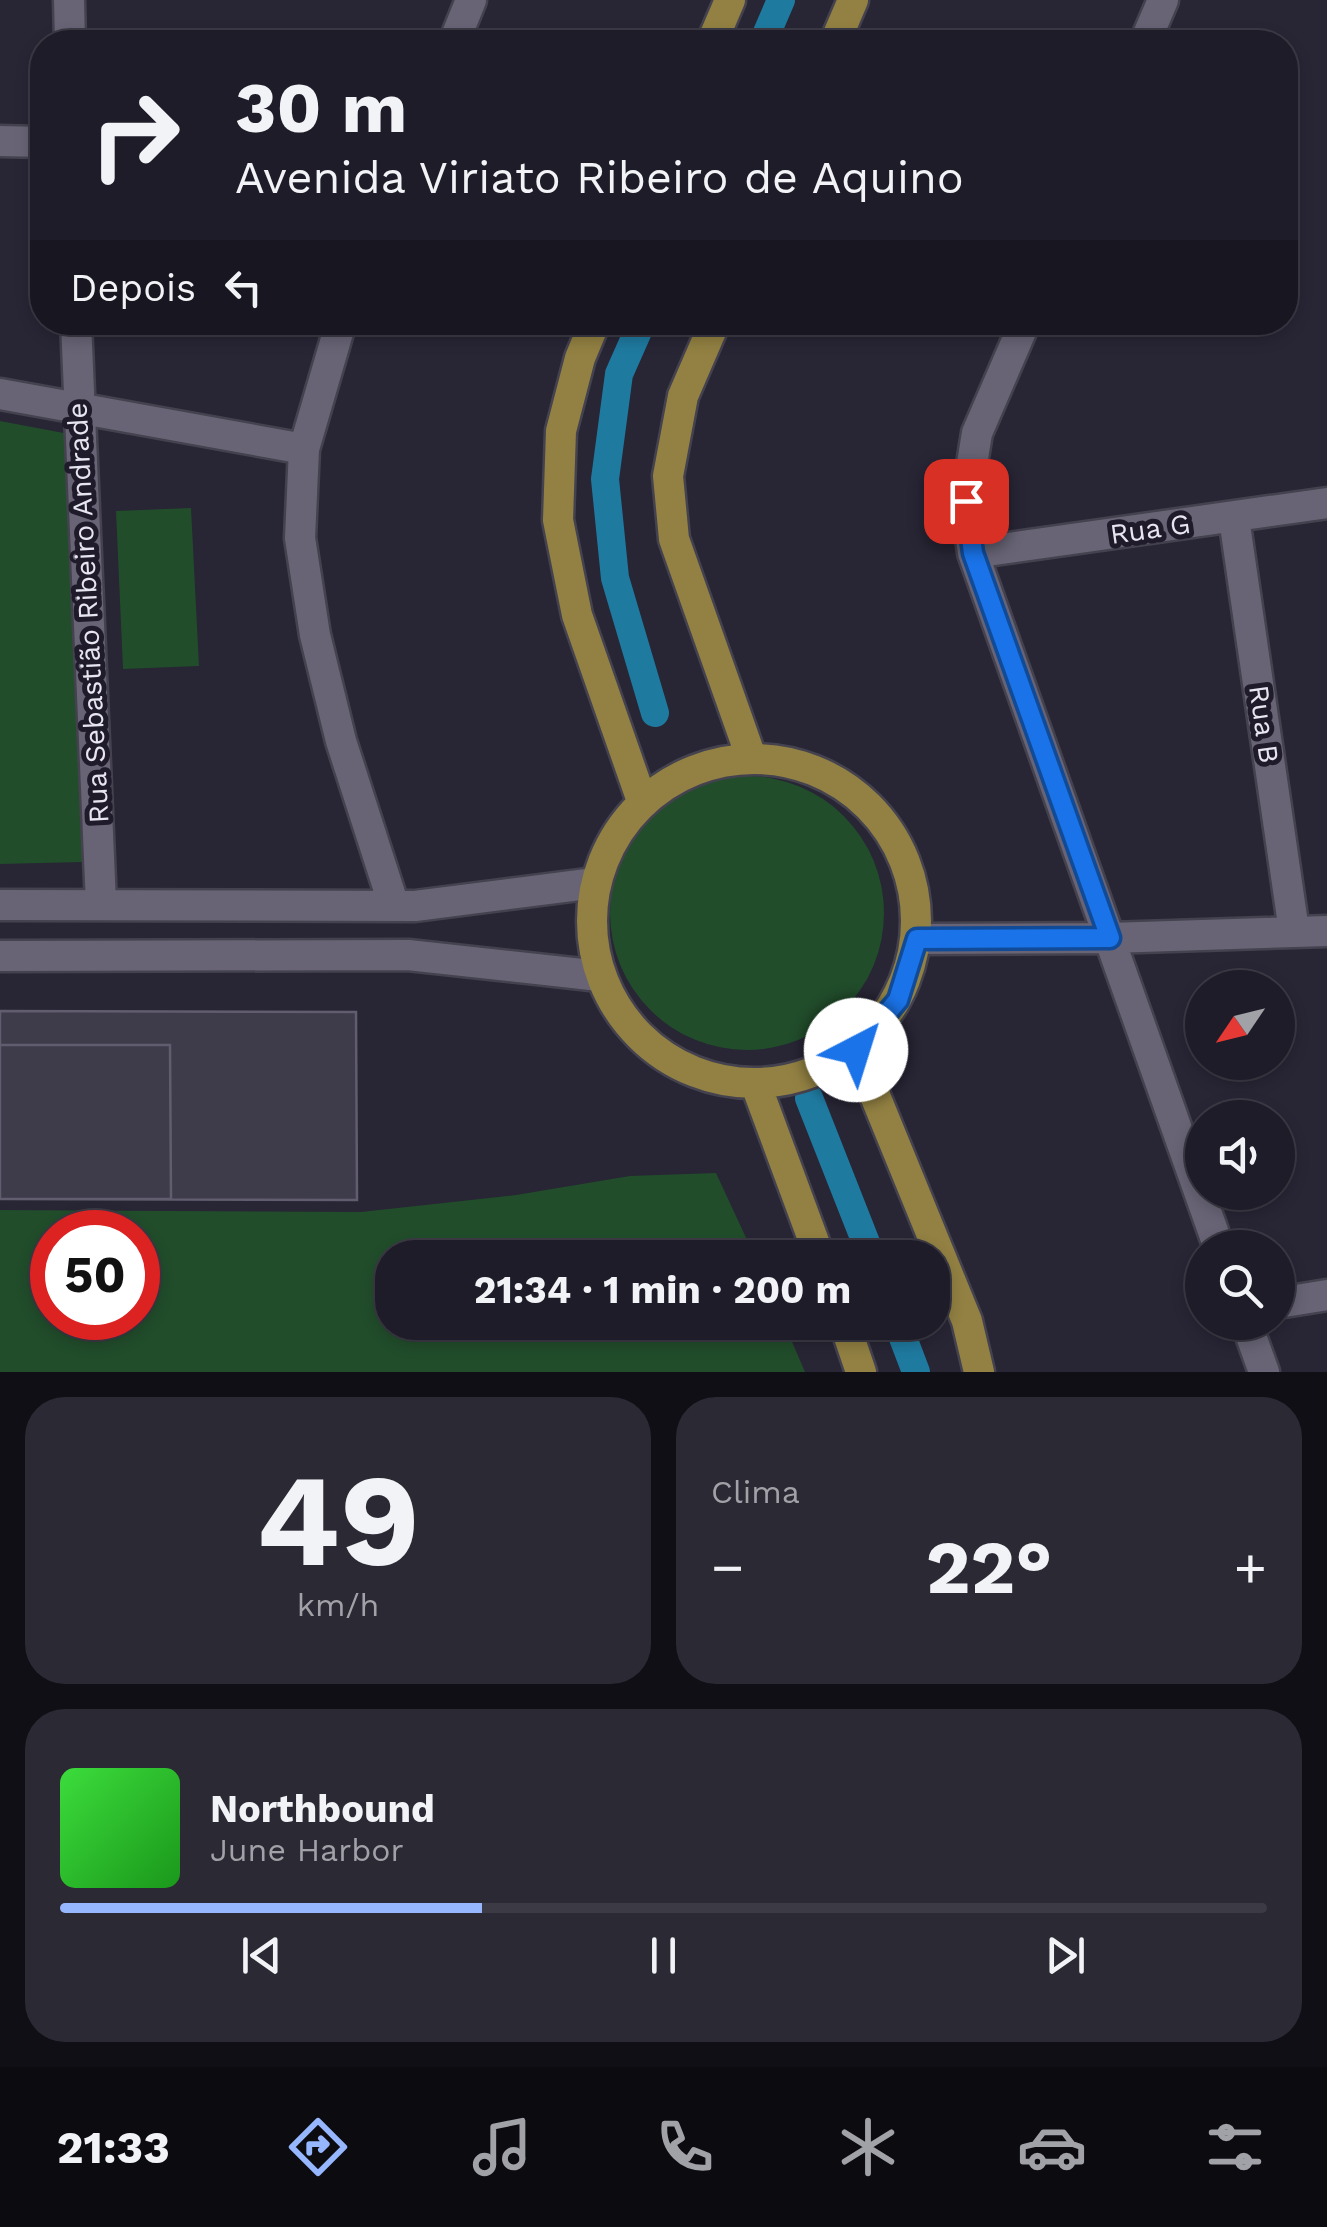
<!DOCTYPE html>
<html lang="pt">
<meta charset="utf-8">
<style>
:root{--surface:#1e1c28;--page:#2b2934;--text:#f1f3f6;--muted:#a1a1a8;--line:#3c3a45;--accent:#96b6fd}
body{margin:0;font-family:"Work Sans",sans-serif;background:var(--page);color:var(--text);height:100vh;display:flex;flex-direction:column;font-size:38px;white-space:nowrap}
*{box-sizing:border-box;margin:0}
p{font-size:32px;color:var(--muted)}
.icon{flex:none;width:55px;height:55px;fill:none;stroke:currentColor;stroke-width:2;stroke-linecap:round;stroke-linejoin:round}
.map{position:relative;height:1372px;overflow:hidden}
.details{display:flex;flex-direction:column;gap:25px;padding:25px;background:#100f16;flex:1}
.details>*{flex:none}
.guide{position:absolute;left:30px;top:30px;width:1268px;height:305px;border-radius:40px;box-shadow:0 5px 15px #0003,0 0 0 2px var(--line);background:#1e1c28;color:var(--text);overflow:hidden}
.needle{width:65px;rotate:235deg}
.buttons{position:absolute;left:1185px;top:970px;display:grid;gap:20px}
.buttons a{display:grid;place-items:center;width:110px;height:110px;border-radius:50%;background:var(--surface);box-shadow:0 5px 15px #0003,0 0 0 2px var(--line);font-size:50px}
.speed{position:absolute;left:30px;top:1210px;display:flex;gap:20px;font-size:50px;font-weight:700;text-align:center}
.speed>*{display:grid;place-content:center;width:130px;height:130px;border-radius:50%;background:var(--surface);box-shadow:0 5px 15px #0003,0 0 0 2px var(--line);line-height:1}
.speed .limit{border:15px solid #d22;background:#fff;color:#111}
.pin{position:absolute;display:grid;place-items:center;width:85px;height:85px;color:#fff;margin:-42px;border-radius:20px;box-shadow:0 5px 15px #0006}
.me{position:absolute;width:110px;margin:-55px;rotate:40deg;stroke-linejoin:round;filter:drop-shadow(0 0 8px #0008)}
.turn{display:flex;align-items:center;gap:35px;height:210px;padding:0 40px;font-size:45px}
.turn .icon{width:130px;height:130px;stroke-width:2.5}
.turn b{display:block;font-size:70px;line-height:85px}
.then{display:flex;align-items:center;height:95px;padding:0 40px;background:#0003;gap:20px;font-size:38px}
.big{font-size:75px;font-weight:700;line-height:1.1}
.details .tile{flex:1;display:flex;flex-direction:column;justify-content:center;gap:15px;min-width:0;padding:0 35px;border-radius:40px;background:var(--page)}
.details .dial{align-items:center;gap:0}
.dial b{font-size:130px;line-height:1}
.song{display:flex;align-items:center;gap:30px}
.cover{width:120px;height:120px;border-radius:15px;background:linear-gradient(135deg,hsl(120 70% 55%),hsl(120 70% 35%))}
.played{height:10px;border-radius:5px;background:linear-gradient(90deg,var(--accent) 35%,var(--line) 35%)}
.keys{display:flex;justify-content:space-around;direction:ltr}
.heat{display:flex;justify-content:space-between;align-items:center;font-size:55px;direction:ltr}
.details .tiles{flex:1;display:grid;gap:25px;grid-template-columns:1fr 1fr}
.tile:last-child{grid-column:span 2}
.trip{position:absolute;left:375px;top:1240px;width:575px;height:100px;border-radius:40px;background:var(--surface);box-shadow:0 5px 15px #0003,0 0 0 2px var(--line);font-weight:700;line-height:100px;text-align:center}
.tab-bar{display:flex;height:160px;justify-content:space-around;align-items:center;background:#0c0b10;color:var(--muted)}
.tab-bar .icon{width:70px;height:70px}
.tab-bar .selected{color:var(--accent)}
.tab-bar b{font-size:45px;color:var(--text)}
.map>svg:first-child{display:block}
.green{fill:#214d2b;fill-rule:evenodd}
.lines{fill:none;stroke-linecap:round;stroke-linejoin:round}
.canal{stroke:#1f7aa0;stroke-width:28}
.building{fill:#3e3b4b;stroke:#615d6f;stroke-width:2.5}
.minor-casing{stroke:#44424f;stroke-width:35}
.major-casing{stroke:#44424f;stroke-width:35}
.minor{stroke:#686476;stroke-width:30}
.major{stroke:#928142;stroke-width:30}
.route-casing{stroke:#114b97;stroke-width:25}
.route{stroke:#1a73e8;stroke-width:18}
.labels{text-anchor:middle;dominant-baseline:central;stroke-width:10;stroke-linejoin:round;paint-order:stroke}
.street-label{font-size:28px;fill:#e7e5f0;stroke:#1f1b2a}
</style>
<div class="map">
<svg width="1327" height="1372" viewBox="0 0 1327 1372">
<rect width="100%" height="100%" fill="#282535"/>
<path class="green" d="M0,421L69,434L83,862L0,864Z
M191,508L199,666L123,669L116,511Z
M610 913a137 137 0 1 1 274 0a137 137 0 1 1-274 0Z
M716,1173L755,1257L392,1258V1322L784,1323L805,1372H0V1210L361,1212L516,1195L630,1176ZM138,1232V1318H52V1232Z"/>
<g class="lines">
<path class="canal" d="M763,42L781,0
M642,322L619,374L605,479L615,578L655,713
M809,1098L872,1258
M897,1322L916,1372"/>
</g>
<path class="building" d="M0,1011L356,1012L357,1200L0,1199Z
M0,1045H170L171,1199H0Z"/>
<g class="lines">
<g class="minor-casing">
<path id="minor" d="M69,0L70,42
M454,42L471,0
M1145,42L1163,0
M0,141L42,142
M76,322L101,904
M341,322L304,449L300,538L315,635L341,741L394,906
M1025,322L977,433L966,501L973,553L1219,1248
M0,394L304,449
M1234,518L1294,931
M973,553L1327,503
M0,905L415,906L595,883
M917,939L1110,938L1327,931
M0,956L408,955L600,976
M1278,1303L1327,1295
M1246,1322L1264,1372"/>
</g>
<g class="major-casing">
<path id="major" d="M712,42L730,0
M835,42L853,0
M595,322L580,358L561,431L558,520L577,615L642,801
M715,322L683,396L668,476L674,539L751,757
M592 921a162 162 0 1 1 324 0a162 162 0 1 1-324 0Z
M856,1049L967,1321L979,1372
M756,1085L820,1258
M844,1322L861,1372"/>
</g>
<use href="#minor" class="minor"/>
<use href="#major" class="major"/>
</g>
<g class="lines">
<g class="route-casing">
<path id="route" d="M856,1050L898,1000L917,939L1110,938L973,553L966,501"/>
</g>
<use href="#route" class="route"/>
</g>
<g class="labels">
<g class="street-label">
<text transform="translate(1150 529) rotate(-8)">Rua G</text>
<text transform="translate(88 613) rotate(-93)">Rua Sebastião Ribeiro Andrade</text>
<text transform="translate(1264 724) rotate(82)">Rua B</text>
</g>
</g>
</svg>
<div class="buttons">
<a><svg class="needle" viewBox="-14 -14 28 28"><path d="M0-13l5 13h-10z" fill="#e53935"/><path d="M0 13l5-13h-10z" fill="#a1a1a8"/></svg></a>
<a><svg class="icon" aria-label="sound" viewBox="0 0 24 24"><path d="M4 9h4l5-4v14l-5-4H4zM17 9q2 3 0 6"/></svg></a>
<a><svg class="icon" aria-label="search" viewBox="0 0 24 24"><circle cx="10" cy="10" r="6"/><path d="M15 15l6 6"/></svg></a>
</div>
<div class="speed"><div class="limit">50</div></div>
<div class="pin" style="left:966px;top:501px;background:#d93025"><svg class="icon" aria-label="arrive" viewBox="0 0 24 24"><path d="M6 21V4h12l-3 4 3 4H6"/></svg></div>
<svg class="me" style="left:856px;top:1050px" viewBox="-20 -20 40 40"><circle r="19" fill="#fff"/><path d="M0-13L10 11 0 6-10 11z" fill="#1a73e8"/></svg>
<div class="trip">21:34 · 1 min · 200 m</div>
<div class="guide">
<div class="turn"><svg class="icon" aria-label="right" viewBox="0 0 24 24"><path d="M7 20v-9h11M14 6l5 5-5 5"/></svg><div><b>30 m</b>Avenida Viriato Ribeiro de Aquino</div></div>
<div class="then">Depois<svg class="icon" aria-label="left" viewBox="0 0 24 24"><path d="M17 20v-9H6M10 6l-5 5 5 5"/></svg></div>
</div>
</div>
<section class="details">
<div class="tiles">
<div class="tile dial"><b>49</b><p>km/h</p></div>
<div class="tile"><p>Clima</p>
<div class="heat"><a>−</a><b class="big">22°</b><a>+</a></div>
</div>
<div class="tile">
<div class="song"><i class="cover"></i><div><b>Northbound</b><p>June Harbor</p></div></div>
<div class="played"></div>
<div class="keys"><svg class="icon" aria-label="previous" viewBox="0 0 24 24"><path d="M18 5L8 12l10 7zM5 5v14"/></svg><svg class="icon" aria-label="pause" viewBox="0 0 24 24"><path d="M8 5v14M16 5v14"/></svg><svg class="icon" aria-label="next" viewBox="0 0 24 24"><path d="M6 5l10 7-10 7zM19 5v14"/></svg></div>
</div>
</div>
</section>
<nav class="tab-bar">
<b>21:33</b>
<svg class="icon selected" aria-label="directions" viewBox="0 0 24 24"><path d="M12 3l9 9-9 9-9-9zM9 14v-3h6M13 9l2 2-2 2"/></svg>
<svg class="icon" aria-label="music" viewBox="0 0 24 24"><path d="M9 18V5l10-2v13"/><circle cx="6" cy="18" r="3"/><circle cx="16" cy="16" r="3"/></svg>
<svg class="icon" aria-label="phone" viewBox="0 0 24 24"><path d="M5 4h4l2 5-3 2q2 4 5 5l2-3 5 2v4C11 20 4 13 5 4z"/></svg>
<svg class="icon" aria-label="climate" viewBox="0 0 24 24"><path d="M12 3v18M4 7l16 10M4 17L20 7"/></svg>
<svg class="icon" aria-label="car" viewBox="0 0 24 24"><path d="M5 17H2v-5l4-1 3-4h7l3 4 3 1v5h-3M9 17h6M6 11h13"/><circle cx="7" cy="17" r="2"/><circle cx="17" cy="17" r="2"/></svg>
<svg class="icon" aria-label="filters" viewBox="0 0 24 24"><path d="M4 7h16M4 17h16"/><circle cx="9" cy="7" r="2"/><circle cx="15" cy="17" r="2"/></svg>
</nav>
